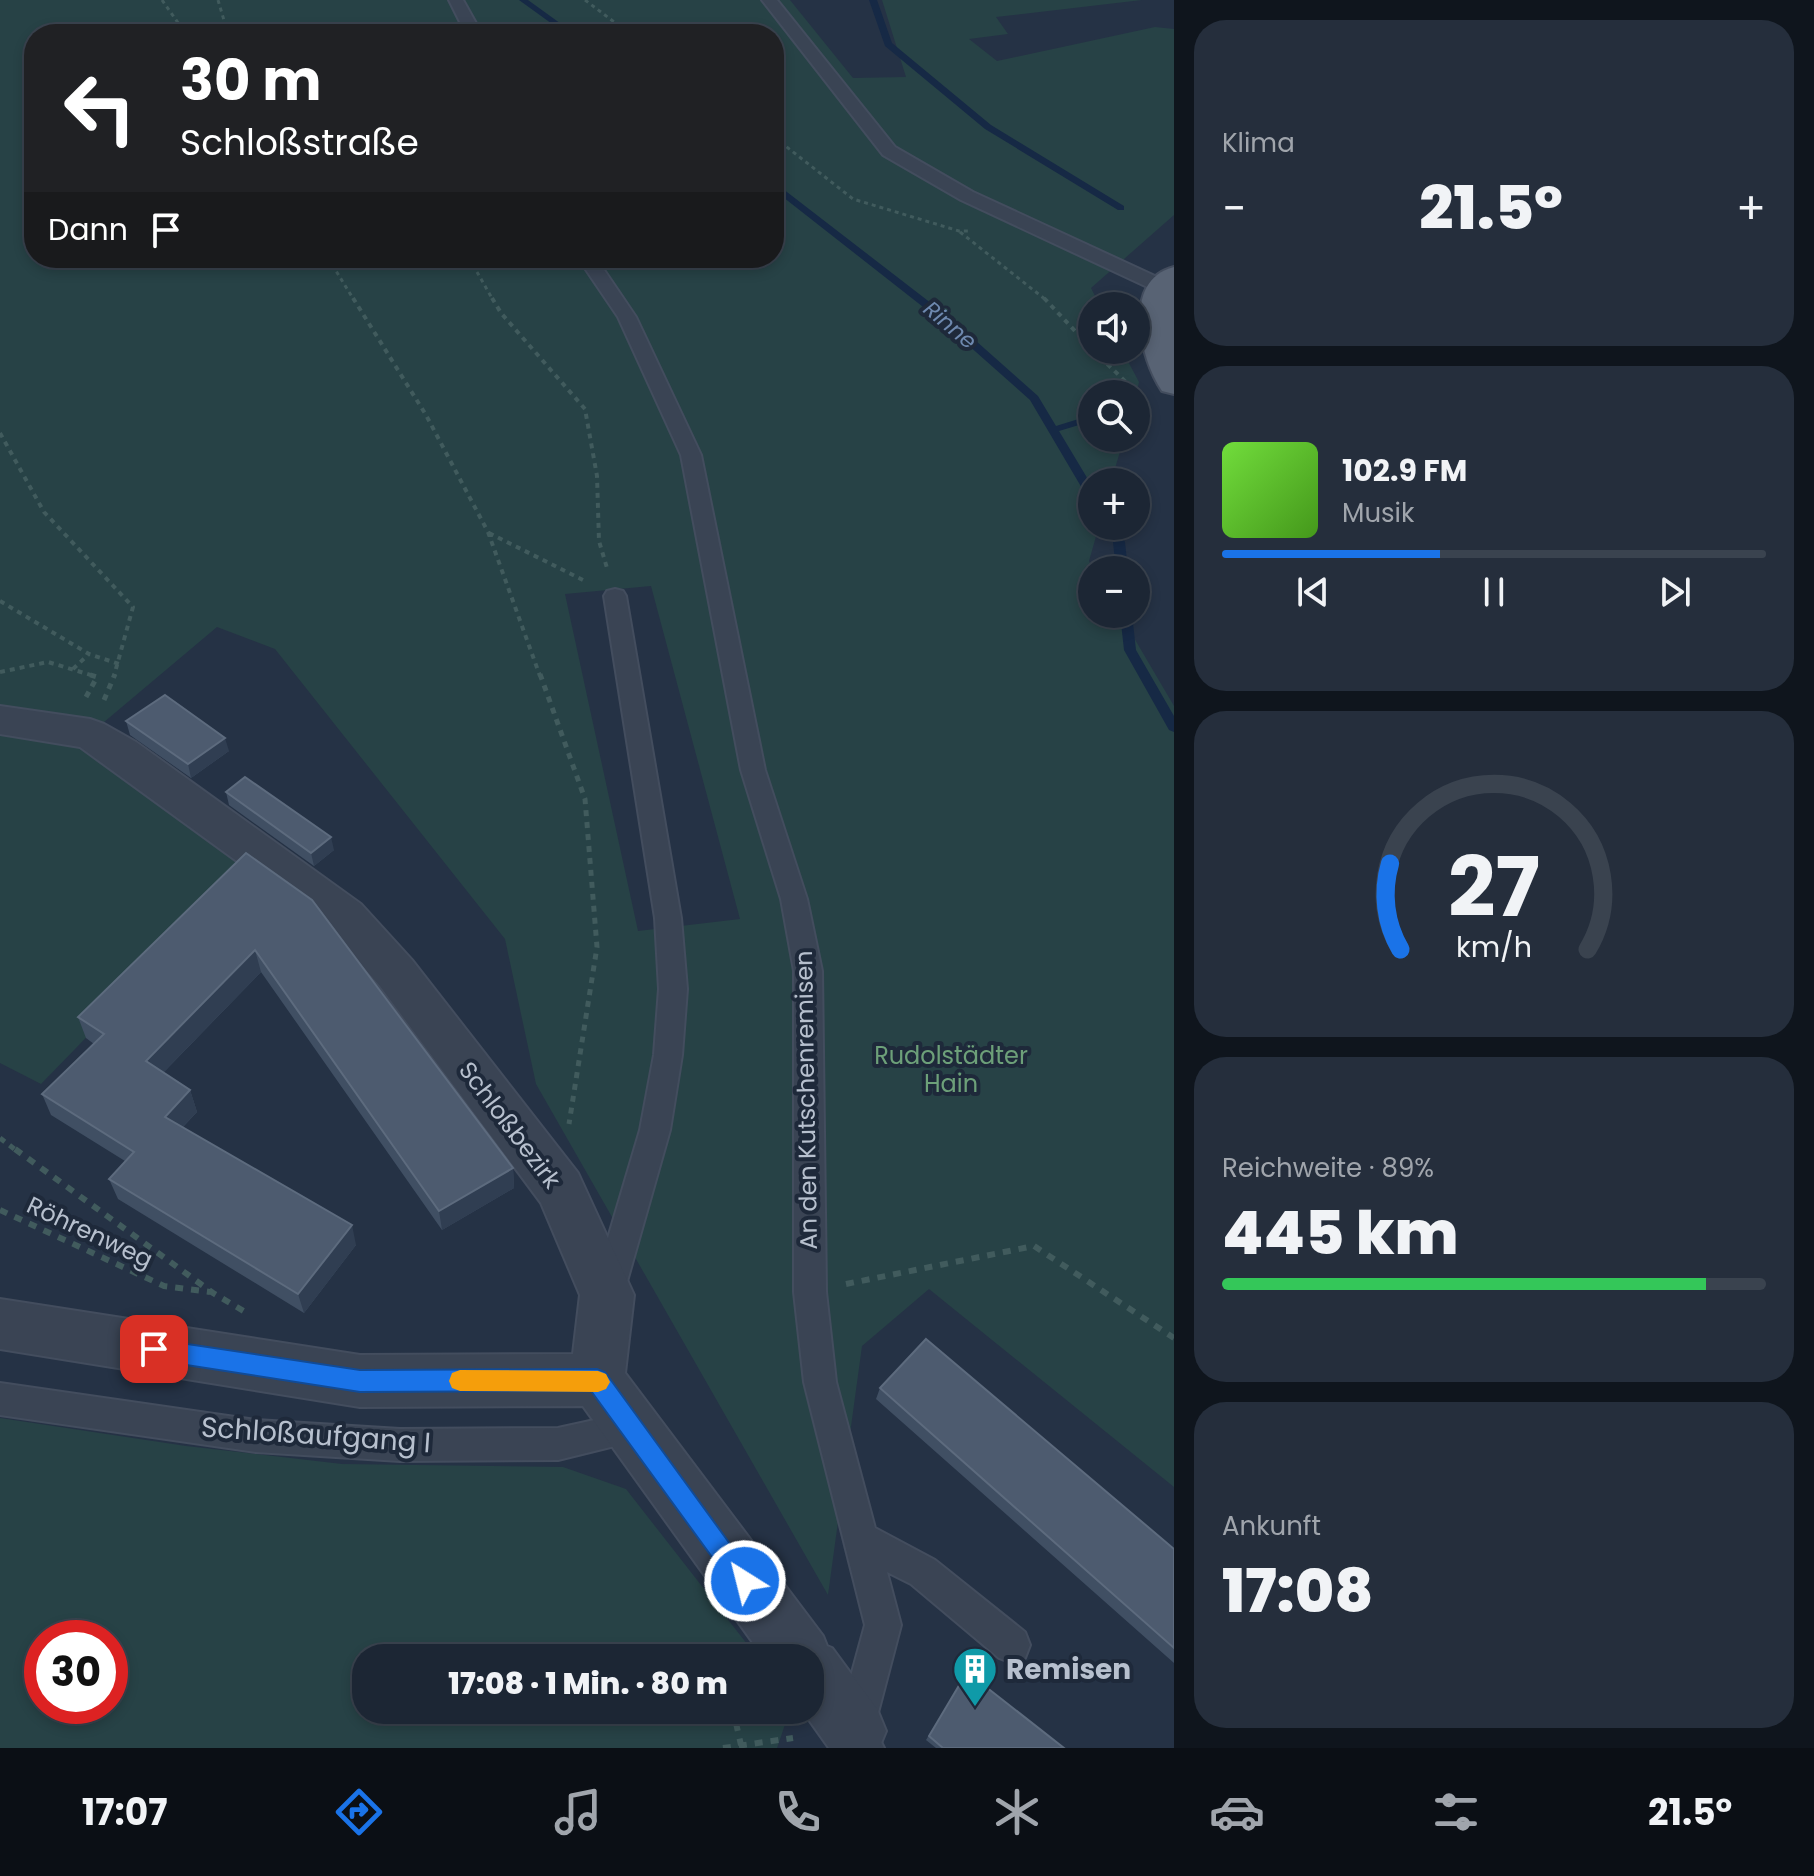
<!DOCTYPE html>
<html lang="de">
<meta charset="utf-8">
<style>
:root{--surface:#1c2634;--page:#252e3c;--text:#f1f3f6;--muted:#a0a5ac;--line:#3a434f;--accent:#1a73e8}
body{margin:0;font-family:Poppins,sans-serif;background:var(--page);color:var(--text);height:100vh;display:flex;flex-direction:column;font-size:30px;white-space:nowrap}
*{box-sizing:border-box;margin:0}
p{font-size:26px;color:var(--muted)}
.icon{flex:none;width:44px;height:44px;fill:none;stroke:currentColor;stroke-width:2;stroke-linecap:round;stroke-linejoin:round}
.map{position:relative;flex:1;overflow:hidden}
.sheet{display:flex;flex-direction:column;gap:20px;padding:20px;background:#0f151d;width:640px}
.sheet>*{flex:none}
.guide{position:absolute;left:24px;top:24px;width:760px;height:244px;border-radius:32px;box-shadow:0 4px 12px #0003,0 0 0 2px var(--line);background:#202124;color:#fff;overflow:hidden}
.controls{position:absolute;left:1078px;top:292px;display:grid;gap:16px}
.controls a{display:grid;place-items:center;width:72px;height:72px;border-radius:50%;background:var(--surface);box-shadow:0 4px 12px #0003,0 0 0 2px var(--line);font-size:40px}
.speed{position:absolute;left:24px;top:1620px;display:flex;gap:16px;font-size:40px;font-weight:700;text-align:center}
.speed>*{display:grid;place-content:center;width:104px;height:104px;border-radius:50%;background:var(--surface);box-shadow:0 4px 12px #0003,0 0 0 2px var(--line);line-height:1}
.speed .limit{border:12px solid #d22;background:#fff;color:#111}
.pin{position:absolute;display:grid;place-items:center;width:68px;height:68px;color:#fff;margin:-34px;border-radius:16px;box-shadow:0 4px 12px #0006}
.me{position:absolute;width:88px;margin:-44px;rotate:324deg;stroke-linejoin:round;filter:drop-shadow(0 0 6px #0008)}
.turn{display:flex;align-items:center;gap:28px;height:168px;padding:0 24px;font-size:36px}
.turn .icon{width:104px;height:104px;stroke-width:2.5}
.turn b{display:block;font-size:56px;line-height:68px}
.then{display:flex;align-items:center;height:76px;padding:0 24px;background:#0003;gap:16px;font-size:30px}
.big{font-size:60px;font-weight:800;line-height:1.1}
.sheet .tile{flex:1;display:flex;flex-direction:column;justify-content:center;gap:12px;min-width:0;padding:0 28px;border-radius:32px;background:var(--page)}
.sheet .dial{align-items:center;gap:0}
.dial svg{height:208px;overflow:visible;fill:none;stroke:var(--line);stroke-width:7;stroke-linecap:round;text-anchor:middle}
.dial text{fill:var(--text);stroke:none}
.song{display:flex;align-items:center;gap:24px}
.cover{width:96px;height:96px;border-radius:12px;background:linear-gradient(135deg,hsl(100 70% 55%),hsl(100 70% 35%))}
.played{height:8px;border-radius:4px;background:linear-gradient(90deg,var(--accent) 40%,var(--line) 40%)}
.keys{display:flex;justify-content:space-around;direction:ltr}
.heat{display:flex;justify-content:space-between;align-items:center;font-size:44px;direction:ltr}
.charge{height:12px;border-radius:6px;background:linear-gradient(90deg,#34c759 89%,var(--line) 0)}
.trip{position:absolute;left:352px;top:1644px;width:472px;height:80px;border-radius:32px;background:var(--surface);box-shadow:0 4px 12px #0003,0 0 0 2px var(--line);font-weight:800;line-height:80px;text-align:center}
.tab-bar{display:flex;height:128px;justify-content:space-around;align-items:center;background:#0b0f15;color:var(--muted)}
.tab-bar .icon{width:56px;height:56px}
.tab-bar .on{color:var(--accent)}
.tab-bar b{font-size:36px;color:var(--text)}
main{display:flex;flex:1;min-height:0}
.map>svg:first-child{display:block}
.green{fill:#274246;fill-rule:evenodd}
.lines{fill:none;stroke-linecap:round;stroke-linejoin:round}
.stream{fill:#162945;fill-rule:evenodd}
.lane-casing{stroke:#434d5e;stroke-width:4}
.street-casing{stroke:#434d5e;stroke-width:4}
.primary-casing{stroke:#434d5e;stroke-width:4}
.path-far3{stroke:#415b5d;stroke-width:3;stroke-dasharray:4 4;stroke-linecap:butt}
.path-far2{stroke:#415b5d;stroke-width:4;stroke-dasharray:5 5;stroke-linecap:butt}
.path-far1{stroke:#415b5d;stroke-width:5;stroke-dasharray:6 6;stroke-linecap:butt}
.path{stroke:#415b5d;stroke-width:6;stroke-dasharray:8 8;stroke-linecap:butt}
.lane{fill:#3a4454;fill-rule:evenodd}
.street{fill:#3a4454;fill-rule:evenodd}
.primary{fill:#586374;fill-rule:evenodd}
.wall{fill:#404f63}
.shaded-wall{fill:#303e52}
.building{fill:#4d5b6f;stroke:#5d6b7e;stroke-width:2}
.route{fill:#1a73e8;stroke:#114b97;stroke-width:2}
.slow{fill:#f59e0b}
.labels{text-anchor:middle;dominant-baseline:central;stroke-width:8;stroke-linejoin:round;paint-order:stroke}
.far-water-label{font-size:22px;font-style:italic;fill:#6e89af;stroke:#1e293a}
.park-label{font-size:24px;fill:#6da079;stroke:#1e293a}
.street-label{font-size:24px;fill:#b7c0ce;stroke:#1e293a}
.near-street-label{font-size:28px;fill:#b7c0ce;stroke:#1e293a}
.near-poi-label{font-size:28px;font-weight:bold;fill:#b7c0ce;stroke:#1e293a;text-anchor:start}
</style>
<main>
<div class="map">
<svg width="1174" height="1748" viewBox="0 0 1174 1748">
<rect width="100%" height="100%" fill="#253245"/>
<path class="green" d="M0,0H790L853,78L906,77L882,0H1142L996,17L1008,34L969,39L997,61L1155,27L1174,29V215L1091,288L1100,306H1092V350H1122L1139,382L1136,394H1092V438H1124L1111,482H1092V526H1099L1089,561L1094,570H1092V614H1120L1174,706V1487L929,1289L862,1346L828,1595L536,1084L505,939L275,649L217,627L97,728L0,714ZM34,34H774V258H34ZM651,586L740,919L638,931L565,594Z
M0,729L74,738L250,869L41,1084L0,1063Z
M0,1418L186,1446L342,1464L563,1467L626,1489L758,1658H366V1710H790L777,1748H0ZM110,1638V1706H42V1638Z"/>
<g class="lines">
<path class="stream" d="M519,0H528L575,34H566Z
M869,0H877L892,43L991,125L1124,206V210H1118L985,129L885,46Z
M774,182L949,317L1038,396L1056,426L1085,417L1089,418V422L1059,431L1092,486V499L1086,495L1030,400L941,321L774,190Z
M1104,526H1116L1125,542L1128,570H1116L1113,542Z
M1120,614H1132L1136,650L1174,716V732L1169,730L1124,650Z"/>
<g class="lane-casing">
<path id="lane" d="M449,0H463L482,34H466Z
M762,0H777L895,147L973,192L1170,283L1172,287L1170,291H1156L961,200L883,155Z
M578,258H596L636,317L701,455L765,770L807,899L822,971L826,1292L836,1382L875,1528L935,1560L1025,1632L1030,1645L1025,1658L1012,1663L999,1658L911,1584L887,1572L901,1625L874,1728L884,1748H844L836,1731L865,1625L804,1382L794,1292V971L781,899L741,770L681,455L618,317Z
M615,589L623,591L626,596L681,918L687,989L682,1055L670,1130L624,1292L619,1302L608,1307L597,1302L592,1292L640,1130L654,1055L659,989L655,918L604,596L607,591Z
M0,1383L256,1420L400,1429L558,1428L631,1412L643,1417L648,1428L643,1439L558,1460L400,1461L256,1452L0,1415Z"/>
</g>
<g class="street-casing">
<path id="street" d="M0,706L90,719L104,724L136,742L361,904L412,960L578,1173L634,1295L625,1373L823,1636L827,1646L832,1648L877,1709L886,1731L879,1748H829L802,1710H810V1658H764L583,1406L360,1407L0,1349V1299L360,1355L573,1354L580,1295L541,1203L380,986L329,928L80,747L0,734Z"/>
</g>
<g class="primary-casing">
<path id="primary" d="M1174,267V394L1162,391C1140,359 1121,280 1174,267Z"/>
</g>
<path class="path-far3" d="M162,0L186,34
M218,0L228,34
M585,0L630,34
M774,137L853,199L959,231H971
M960,232L1046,300
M328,258L354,300
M469,258L493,300"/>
<path class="path-far2" d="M353,298L426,415L488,532L540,676
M492,298L501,313L585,409L597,476L599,541L607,568
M1044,298L1092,349
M1093,350L1132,388
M0,433L44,512L133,607L114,676
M489,533L587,582
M0,601L89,654L119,664
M73,669L89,654
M0,672L48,662L94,676"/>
<path class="path-far1" d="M540,674L585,799L597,947L569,1124
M86,697L97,677L87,674
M104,700L115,674
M0,1138L17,1151"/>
<path class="path" d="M15,1149L213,1293L247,1313
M0,1210L164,1286L210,1292
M846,1284L1034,1246L1174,1338
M736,1723L741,1745
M723,1748L793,1738"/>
<use href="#lane" class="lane"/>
<use href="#street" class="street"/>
<use href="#primary" class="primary"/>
</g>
<path class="wall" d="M126,721L229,751L191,778L130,735Z
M226,792L334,850L314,866L229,805Z
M246,853L513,1168L514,1188L442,1230L261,972L163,1073L190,1090L197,1112L183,1127L356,1245L304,1313L118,1199L109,1179L125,1161L51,1115L42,1094L94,1044L86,1038L78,1017Z
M880,1388L1174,1549V1663L876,1399Z
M967,1672L1064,1748H936L926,1740Z"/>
<path class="shaded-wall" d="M225,738L229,751L191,778L188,764Z
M331,837L334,850L314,866L311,853Z
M255,950L261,972L154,1082L146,1061Z
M190,1090L197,1112L173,1137L165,1117Z
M513,1168L514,1188L442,1230L439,1211Z
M352,1225L356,1245L304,1313L298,1294Z"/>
<path class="building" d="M165,695L225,738L188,764L126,721Z
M245,777L331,837L311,853L226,792Z
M246,853L312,900L513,1168L439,1211L255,950L146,1061L190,1090L165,1117L352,1225L298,1294L109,1179L134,1152L42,1094L104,1034L78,1017Z
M926,1339L1174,1549V1648L880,1388Z
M967,1672L1064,1748H943L929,1736Z"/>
<path class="route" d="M154,1339L360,1370L597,1369L605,1372L757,1581L753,1590L745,1593L736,1590L591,1391L360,1392L154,1360L146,1357L143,1349L146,1342Z"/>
<path class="slow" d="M460,1370L598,1371L606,1374L610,1382L606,1389L598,1392L460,1391L452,1388L449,1381L452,1373Z"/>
<defs>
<g id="building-pin" transform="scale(2.3)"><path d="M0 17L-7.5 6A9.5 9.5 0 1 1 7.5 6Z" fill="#0f9aa8" stroke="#1e293a"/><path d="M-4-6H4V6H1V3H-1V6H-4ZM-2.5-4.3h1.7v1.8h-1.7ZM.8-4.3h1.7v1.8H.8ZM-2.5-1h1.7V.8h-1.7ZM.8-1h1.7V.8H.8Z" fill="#fff"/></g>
</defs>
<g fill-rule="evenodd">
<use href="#building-pin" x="975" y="1669"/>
</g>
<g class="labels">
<g class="far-water-label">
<text transform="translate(950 325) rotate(40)">Rinne</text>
</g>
<g class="park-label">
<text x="951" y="1055">Rudolstädter<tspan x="951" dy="28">Hain</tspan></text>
</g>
<g class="street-label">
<text transform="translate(806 1100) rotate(-91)">An den Kutschenremisen</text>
<text transform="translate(510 1125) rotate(53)">Schloßbezirk</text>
<text transform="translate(90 1232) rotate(25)">Röhrenweg</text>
</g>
<g class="near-street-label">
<text transform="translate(316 1435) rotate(4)">Schloßaufgang I</text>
</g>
<g class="near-poi-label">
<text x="1006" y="1669">Remisen</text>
</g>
</g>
</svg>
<div class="controls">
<a><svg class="icon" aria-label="sound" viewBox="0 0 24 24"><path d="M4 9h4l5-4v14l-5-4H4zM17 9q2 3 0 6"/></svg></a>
<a><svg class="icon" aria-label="search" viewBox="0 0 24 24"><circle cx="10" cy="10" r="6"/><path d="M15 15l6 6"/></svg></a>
<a>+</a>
<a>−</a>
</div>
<div class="speed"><div class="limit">30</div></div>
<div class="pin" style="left:154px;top:1349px;background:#d93025"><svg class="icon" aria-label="arrive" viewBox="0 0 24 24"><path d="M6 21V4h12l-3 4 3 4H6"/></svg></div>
<svg class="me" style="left:745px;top:1581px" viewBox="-20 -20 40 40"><circle r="17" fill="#1a73e8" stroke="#fff" stroke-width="3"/><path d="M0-11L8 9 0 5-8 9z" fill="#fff"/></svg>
<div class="trip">17:08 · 1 Min. · 80 m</div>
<div class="guide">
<div class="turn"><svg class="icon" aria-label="left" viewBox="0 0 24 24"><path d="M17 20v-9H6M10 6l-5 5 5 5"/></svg><div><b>30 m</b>Schloßstraße</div></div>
<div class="then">Dann<svg class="icon" aria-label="arrive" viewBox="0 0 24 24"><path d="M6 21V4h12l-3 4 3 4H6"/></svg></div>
</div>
</div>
<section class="sheet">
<div class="tile"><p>Klima</p>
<div class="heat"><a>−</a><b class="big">21.5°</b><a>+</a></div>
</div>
<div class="tile">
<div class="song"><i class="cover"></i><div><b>102.9 FM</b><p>Musik</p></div></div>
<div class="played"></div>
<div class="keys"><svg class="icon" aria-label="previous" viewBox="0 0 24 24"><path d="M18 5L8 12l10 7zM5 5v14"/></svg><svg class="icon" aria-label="pause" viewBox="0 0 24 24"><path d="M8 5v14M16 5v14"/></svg><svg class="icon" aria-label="next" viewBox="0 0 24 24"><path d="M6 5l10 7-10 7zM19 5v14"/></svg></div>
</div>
<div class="tile dial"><svg viewBox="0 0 100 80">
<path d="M14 69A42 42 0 1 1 86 69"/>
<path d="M14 69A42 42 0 0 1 10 36" stroke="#1a73e8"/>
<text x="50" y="56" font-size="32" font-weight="700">27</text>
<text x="50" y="72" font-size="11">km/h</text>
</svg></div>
<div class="tile"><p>Reichweite · 89%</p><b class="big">445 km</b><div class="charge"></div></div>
<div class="tile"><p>Ankunft</p><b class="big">17:08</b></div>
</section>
</main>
<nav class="tab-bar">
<b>17:07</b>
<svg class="icon on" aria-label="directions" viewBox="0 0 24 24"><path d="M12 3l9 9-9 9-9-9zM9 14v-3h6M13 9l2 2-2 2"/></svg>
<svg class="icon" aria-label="music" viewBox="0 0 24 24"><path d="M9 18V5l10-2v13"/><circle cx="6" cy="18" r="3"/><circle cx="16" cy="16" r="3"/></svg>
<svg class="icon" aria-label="phone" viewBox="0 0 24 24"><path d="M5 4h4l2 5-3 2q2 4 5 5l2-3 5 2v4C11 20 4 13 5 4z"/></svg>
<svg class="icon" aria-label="climate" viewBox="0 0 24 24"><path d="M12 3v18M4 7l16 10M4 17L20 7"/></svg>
<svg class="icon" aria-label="car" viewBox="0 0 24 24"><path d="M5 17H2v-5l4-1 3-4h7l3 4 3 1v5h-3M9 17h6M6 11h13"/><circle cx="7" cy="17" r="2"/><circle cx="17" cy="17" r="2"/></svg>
<svg class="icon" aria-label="filters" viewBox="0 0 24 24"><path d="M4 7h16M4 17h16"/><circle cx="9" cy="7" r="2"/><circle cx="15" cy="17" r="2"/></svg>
<b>21.5°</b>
</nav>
